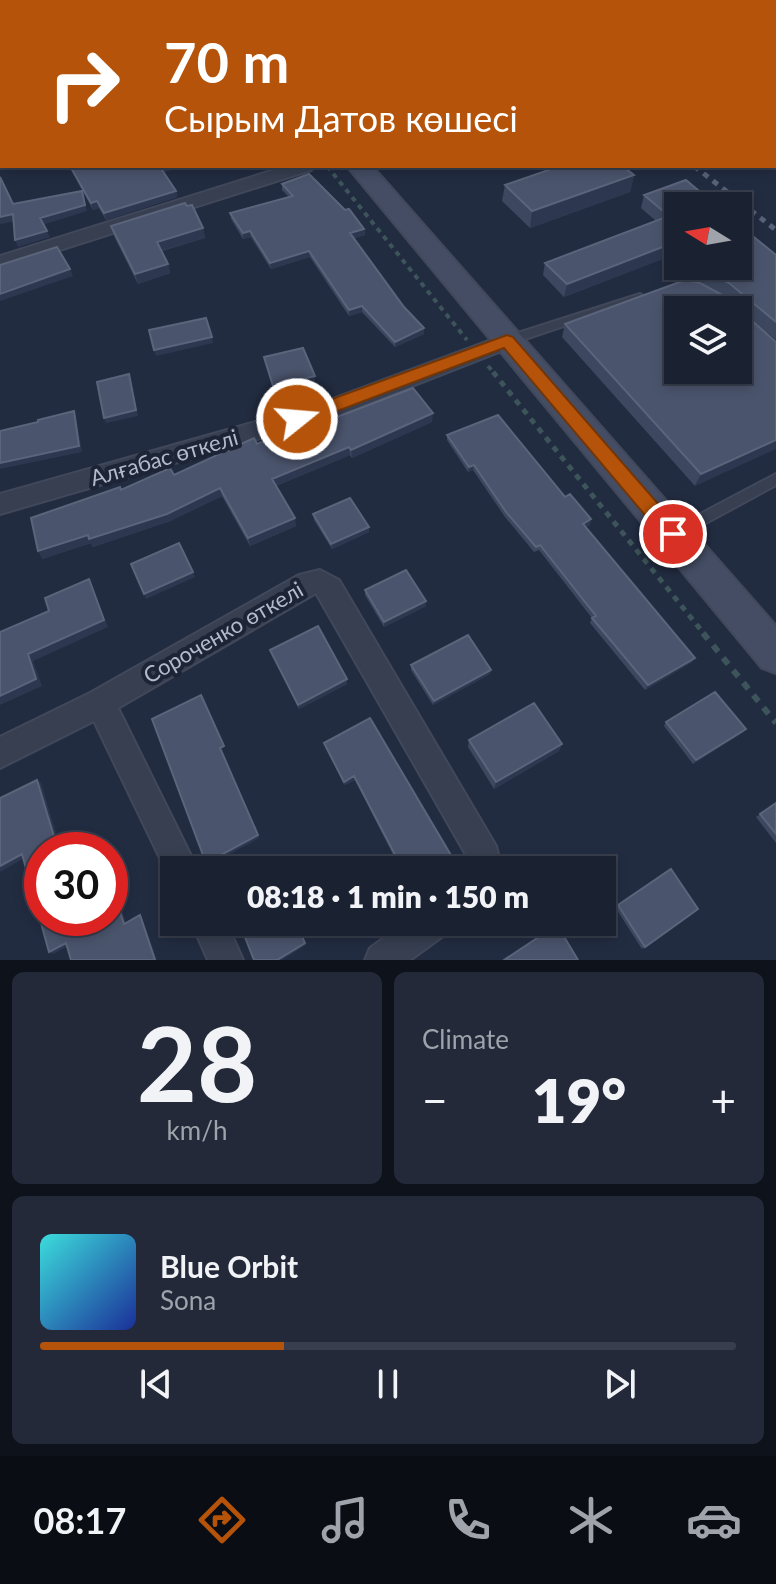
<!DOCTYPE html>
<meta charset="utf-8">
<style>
:root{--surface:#1a2131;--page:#232939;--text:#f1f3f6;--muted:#9fa3ab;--line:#383e4d;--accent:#b45309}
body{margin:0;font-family:Lato,sans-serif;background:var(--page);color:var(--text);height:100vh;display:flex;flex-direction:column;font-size:30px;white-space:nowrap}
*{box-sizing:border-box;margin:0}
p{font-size:26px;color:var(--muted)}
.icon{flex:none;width:44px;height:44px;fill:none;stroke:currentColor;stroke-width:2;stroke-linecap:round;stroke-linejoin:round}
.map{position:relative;height:960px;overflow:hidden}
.panel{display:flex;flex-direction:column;gap:12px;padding:12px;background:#0e121b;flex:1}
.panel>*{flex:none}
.top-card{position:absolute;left:0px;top:0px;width:776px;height:168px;box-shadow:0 4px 12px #0003,0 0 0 2px var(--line);background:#b45309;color:#fff;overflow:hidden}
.needle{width:52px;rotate:281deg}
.tools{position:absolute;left:664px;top:192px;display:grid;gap:16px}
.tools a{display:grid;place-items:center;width:88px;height:88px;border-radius:0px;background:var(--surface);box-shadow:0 4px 12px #0003,0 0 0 2px var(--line);font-size:40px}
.speed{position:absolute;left:24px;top:832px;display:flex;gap:16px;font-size:40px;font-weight:700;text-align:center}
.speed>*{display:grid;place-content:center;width:104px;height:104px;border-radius:50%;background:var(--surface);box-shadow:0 4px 12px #0003,0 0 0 2px var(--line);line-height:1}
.speed .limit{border:12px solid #d22;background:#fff;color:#111}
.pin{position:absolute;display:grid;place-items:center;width:68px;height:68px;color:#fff;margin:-34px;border:4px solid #fff;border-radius:50%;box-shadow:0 2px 8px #0007}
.me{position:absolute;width:88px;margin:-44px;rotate:73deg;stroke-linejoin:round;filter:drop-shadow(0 0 6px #0008)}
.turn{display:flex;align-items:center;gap:28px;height:168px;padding:0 32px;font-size:36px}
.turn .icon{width:104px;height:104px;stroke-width:2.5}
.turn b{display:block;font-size:56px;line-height:68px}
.big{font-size:60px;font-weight:800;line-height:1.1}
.panel .widget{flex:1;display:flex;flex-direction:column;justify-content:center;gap:12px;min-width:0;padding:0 28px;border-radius:12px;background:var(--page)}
.panel .dial{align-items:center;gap:0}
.dial b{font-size:104px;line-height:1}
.song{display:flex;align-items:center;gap:24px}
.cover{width:96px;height:96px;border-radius:12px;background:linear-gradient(135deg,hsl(180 70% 55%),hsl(230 70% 35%))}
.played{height:8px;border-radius:4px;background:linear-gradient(90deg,var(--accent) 35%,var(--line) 35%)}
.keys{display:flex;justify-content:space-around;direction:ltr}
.heat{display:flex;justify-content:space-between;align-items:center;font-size:44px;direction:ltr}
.panel .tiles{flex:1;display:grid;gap:12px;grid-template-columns:1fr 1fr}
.widget:last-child{grid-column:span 2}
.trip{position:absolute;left:160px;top:856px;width:456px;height:80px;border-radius:0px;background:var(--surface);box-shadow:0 4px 12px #0003,0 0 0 2px var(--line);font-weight:800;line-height:80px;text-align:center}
.tabs{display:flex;height:128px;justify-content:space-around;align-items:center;background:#0a0d14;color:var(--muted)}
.tabs .icon{width:56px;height:56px}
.tabs .current{color:var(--accent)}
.tabs b{font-size:36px;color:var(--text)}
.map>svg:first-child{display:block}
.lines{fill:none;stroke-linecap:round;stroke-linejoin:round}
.lane-casing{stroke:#40485a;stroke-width:4}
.street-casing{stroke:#40485a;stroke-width:4}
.secondary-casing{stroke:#40485a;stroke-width:4}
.path-far2{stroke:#3d555a;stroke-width:4;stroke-dasharray:5 5;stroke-linecap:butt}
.path-far1{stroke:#3d555a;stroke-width:5;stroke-dasharray:6 6;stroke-linecap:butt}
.path{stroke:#3d555a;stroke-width:6;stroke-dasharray:8 8;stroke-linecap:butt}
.lane{fill:#373f51;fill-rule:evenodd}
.street{fill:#373f51;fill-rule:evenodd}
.secondary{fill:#444d64;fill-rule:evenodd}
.rail-far1{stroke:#586278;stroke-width:4;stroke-dasharray:5 5;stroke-linecap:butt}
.rail{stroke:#586278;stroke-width:5;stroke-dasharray:6 6;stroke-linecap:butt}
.wall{fill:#3d4860}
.shaded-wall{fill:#2d374f}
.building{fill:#4a546c;stroke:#5a647a;stroke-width:2;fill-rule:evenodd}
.route{fill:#b45309;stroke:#753606;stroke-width:2}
.labels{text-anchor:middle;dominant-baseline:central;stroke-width:8;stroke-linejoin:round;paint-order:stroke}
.street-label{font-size:22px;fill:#b3bacb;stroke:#1c2436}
</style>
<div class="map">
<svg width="776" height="960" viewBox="0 0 776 960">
<rect width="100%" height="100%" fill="#222c41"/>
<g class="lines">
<g class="lane-casing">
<path id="lane" d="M640,294L645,297L644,299L513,343H505L504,340L505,337Z
M776,474V485L680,537L676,538L672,537L670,533L672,529Z"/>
</g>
<g class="street-casing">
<path id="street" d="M0,150H2L0,161Z
M287,166H314L311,170L0,269V256Z
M507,334L514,336L518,341L514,346L333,417L0,514V494L319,404Z
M320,570L339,580L496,846L502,870H470L469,860L316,593L118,708L198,870H174V883L171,881L94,721L0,768V737L90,693L299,575Z
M191,922H226L243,960H208Z
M406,922H451L446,934L410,960H365L370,948Z"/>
</g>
<g class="secondary-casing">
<path id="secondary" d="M207,0H227L229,2H209Z
M347,166H372L776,626V673L762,668Z"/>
</g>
<path class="path-far2" d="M327,166L467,340
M488,366L495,374"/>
<path class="path-far1" d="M493,372L705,635"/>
<path class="path" d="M703,633L776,723"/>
<use href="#lane" class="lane"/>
<use href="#street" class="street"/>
<use href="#secondary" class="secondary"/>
<path class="rail-far1" d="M483,0L486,2"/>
<path class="rail" d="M694,166L776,230"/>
</g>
<path class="wall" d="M252,0H440L443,2H254Z
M69,166H183L164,172L176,191L177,197L106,220L99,208L93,210Z
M634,175L630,192L530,228L502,201L505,185Z
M282,184L364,229L365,235L354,238L404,307L424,328V334L395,347L362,312L349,316L310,257L271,269L251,237L243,239L231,219L230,213L289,197L282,190Z
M644,195L678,206V253L564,297L543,275L545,263L656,221L641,208Z
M111,226L203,228L205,238L162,251L168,264L170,273L138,284L114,236Z
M776,255V340L741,311L742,312L776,342L695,486L562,337L565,324L702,283L705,274L696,266H738Z
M432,422L352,458L350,455L276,486L296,526L250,546L222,496L170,521L93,547L91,543L42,559L121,490L174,475L257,444L303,430Z
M447,435L565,497L590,525L585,527L692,662L645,690L590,623L592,618L539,550L534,552L505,517L473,470L468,472L447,440Z
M313,514L369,527V532L332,549L314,520Z
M365,590L426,601V606L384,627L365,595Z
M270,650L347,684L299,709Z
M411,665L490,674L433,705L411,670Z
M666,722L746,729L742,733L693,764L664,726Z
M469,740L562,744L559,751L494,789L468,747Z
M324,743L452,857L451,860L435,870H401L355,780L345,785L325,747Z
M776,803V843L756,817Z
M618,905L698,909L642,949L615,907Z"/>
<path class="shaded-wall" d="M162,166H183L161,173L160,167Z
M634,175L630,192L530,228L532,211Z
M82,191L87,211L42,225L40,218Z
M176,191L177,197L106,220L104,213Z
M97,201L99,208L93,210L91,203Z
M13,214L16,221L0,224V217Z
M203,228L205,238L160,251L157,242Z
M364,229L365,235L351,239L350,233Z
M47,231L50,237L18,247L15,240Z
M250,231L251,237L243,239V233Z
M678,241V253L564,297L567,284Z
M309,251L310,257L271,269L270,263Z
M168,264L170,273L138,284L135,274Z
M70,269L73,276L0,301V294Z
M362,306V312L349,316V310Z
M424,328V334L395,347V342Z
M212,337L213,343L156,356L154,350Z
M129,374L138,416L106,423L104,418Z
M315,376V382L274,392L273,386Z
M74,411L76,417L82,452L0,469V463Z
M433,413L432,422L352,458L351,450Z
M776,440V449L695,486L701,474Z
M349,447L350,455L273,487L272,479Z
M474,465L473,470L468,472L469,467Z
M220,488L222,496L170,521L93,547L91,543L42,559L38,551Z
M295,518L296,526L250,546L248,538Z
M591,519L590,525L581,529L583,524Z
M369,527V532L332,549L331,544Z
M193,572L195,577L146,599L144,594Z
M89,579L108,627L33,661L42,686L0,705V696L28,654Z
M426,601V606L384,627V622Z
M695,658L692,662L645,690L648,685Z
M491,670L490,674L433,705L434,701Z
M347,679V684L299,709L298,705Z
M746,729L742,733L693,764L696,760Z
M562,744L559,751L494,789L496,782Z
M354,776L355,780L345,785L344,782Z
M37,780L41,783L61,850H58Z
M258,835L259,838L208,866L206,863Z
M22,854L26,857L0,872V866Z
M452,857L451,860L435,870H430Z
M110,876L127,926L124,924L110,882Z
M140,915L142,918L157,960H155Z
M66,943L70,945L53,954L49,952Z
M305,943L306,945L282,960H277Z"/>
<path class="building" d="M2,0H54L55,2H2Z
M149,0H177L179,2H150Z
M271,0H440L443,2H272Z
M0,6H2V48L0,40Z
M0,52H2V65H0Z
M70,166H162L160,167L176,191L104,213L97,201L91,203Z
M560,166H622L634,175L532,211L505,185Z
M309,174L345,210L349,209L364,229L350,233L404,307L424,328L395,342L362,306L349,310L309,251L270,263L250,231L243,233L230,213L293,196L282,184Z
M0,177L13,204L82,191L85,205L40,218L47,231L15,240L13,214L0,217Z
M686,180L717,206H678V241L567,284L545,263L669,216L644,195Z
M185,203L187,206L192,205L203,228L157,242L168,264L135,274L111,226Z
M738,224L776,255V322L729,283L706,272L717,268L715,266H738Z
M57,247L70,269L0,294V265Z
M685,280L700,283L724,296L740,300L742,312L776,342V440L701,474L565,324ZM678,310H738V370H678Z
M206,318L212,337L154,350L149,330Z
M303,348L315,376L273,386L264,357Z
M129,374L136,410L104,418L97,382Z
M413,388L433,413L351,450L349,447L272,479L295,518L248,538L220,488L167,514L89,539L88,535L38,551L31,518L120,487L121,490L170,468L174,475L254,438L257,444L300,426L303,430Z
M74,411L79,446L0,463V431L38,422V420Z
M498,415L565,497L570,494L591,519L583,524L695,658L648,685L592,618L596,616L540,545L536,547L506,512L474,465L469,467L447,435Z
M350,498L369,527L331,544L313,514Z
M179,543L193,572L144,594L131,564Z
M406,570L426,601L384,622L365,590Z
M89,579L104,620L28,654L36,679L0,696V632L49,611L45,598Z
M318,626L347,679L298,705L270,650Z
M468,635L491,670L434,701L411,665Z
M715,692L746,729L696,760L666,722Z
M201,695L224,746L220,748L258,835L206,863L152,719Z
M534,703L562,744L496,782L469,740Z
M370,718L452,857L430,870H403L354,776L344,782L324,743Z
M37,780L58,850H42V918H110V882L124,924L140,915L155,960H71L66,943L49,952L22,854L0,866V798Z
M776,803V834L760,814Z
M98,846L99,850H90Z
M671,869L698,909L645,947L618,905Z
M239,922H296L305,943L277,960H254Z
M557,925L578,960H504Z"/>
<path class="route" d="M507,335L513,337L680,529L683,534L680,540H666L504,348L303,424H291L288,419L291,414Z"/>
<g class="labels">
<g class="street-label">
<text transform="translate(164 457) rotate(-16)">Алғабас өткелі</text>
<text transform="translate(223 632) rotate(-30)">Сороченко өткелі</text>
</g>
</g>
</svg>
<div class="tools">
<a><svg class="needle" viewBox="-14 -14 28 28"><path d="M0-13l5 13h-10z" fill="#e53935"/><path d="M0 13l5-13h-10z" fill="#9fa3ab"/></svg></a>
<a><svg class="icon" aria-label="layers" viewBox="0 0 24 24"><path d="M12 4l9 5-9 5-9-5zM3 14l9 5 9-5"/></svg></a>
</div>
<div class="speed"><div class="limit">30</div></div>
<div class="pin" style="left:673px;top:534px;background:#d93025"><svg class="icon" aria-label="arrive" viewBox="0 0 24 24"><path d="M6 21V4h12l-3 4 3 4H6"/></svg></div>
<svg class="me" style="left:297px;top:419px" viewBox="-20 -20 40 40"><circle r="17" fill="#b45309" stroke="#fff" stroke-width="3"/><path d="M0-11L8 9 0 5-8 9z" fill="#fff"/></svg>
<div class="trip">08:18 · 1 min · 150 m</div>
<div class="top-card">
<div class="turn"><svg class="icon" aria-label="right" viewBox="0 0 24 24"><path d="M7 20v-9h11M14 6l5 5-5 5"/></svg><div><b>70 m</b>Сырым Датов көшесі</div></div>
</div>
</div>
<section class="panel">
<div class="tiles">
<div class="widget dial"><b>28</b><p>km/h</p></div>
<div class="widget"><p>Climate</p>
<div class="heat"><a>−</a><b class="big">19°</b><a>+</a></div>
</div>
<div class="widget">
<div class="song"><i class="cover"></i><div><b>Blue Orbit</b><p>Sona</p></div></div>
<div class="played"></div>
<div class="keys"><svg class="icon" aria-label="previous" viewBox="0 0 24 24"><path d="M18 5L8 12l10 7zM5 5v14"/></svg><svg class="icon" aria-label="pause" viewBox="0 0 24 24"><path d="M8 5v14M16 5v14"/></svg><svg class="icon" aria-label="next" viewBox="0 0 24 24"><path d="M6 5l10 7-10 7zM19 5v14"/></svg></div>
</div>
</div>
</section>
<nav class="tabs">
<b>08:17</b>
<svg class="icon current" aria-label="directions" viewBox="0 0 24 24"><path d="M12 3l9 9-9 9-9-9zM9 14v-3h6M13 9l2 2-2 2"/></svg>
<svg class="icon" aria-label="music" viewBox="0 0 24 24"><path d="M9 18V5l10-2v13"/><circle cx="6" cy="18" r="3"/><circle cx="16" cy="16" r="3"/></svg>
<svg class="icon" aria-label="phone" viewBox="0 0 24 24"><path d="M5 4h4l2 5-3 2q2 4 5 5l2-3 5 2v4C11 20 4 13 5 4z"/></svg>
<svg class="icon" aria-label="climate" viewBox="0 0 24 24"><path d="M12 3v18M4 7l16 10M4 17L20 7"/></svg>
<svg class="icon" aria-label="car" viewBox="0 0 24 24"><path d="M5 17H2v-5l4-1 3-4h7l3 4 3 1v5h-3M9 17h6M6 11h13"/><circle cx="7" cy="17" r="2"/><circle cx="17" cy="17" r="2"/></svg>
</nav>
